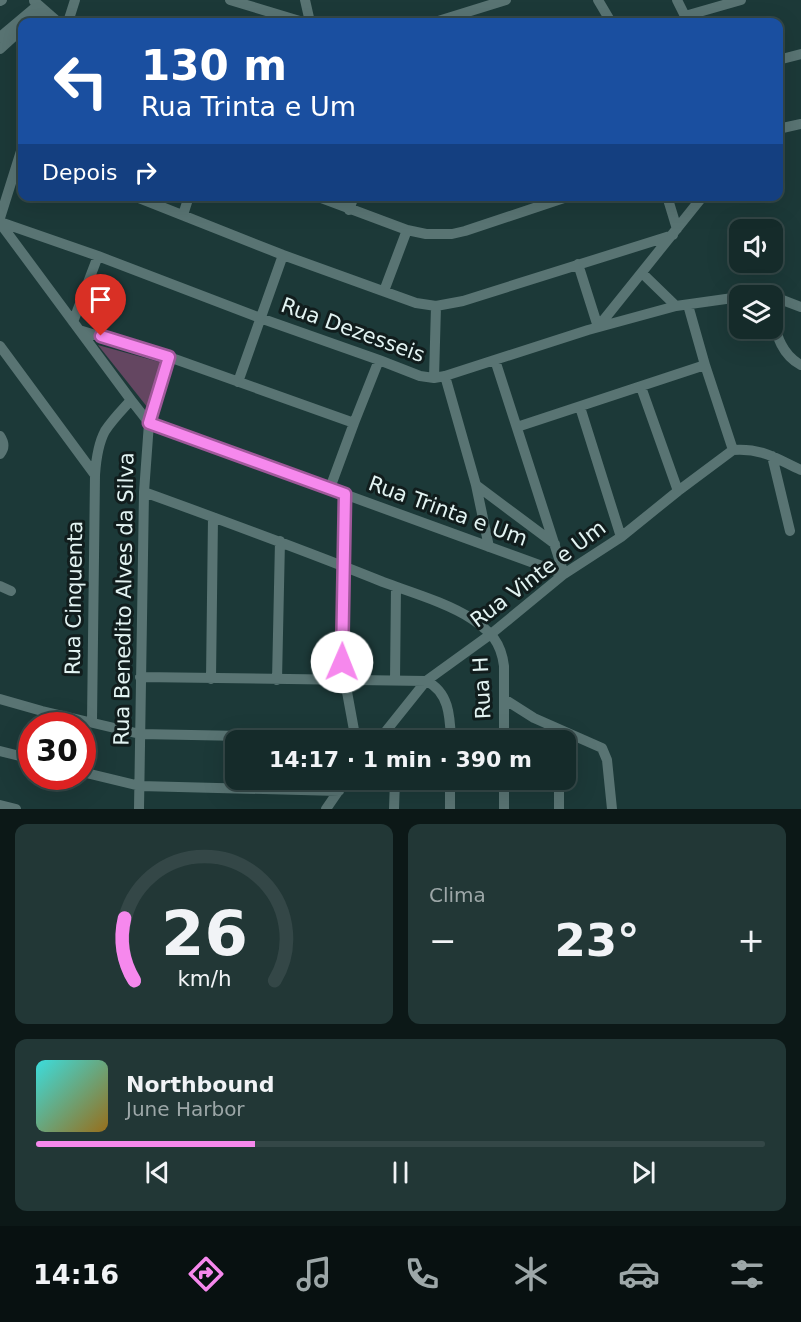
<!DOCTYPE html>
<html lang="pt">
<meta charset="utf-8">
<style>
:root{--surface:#152b2a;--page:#223736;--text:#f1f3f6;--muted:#9da7a8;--line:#344747;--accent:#f688ed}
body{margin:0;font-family:"DejaVu Sans",sans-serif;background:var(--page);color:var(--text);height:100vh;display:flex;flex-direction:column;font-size:22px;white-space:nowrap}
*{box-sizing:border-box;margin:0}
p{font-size:20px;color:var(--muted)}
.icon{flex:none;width:33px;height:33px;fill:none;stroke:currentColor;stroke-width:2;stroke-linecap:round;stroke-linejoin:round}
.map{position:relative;height:809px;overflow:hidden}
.side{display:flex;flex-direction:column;gap:15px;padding:15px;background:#0c1817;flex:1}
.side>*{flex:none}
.hud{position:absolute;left:18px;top:18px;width:765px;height:183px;border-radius:12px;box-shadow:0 6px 24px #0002,0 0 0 2px var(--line);background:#1a4fa0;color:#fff;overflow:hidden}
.tools{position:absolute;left:729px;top:219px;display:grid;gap:12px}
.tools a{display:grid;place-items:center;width:54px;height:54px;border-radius:12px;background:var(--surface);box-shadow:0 6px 24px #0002,0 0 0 2px var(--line);font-size:30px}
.speed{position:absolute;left:18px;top:712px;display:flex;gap:12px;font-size:30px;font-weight:700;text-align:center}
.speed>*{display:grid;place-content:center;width:78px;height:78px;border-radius:50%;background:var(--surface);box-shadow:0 6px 24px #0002,0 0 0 2px var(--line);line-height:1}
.speed .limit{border:9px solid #d22;background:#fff;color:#111}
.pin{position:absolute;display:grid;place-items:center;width:51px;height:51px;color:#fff;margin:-62px -26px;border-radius:50% 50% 50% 0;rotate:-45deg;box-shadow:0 0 6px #0007}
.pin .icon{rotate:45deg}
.me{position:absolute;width:66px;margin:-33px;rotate:1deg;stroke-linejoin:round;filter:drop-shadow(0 0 4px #0008)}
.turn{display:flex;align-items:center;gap:21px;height:126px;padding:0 24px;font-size:27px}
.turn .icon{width:78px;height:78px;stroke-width:2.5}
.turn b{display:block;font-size:42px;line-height:51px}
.then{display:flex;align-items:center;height:57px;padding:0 24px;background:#0003;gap:12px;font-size:22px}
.big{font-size:45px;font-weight:700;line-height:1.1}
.side .widget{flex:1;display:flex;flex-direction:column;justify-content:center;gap:9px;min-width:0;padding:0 21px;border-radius:12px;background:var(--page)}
.side .dial{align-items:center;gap:0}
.dial svg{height:156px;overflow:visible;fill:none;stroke:var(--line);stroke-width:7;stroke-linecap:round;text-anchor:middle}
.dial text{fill:var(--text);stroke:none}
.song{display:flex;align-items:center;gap:18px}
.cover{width:72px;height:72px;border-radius:9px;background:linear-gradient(135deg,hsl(180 70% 55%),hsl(40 70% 35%))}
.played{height:6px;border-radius:3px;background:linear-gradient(90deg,var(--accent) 30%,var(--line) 30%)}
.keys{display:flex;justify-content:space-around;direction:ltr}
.heat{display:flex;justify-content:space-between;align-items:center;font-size:33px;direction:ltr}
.side .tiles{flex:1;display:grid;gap:15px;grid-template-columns:1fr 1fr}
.widget:last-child{grid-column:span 2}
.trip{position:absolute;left:225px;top:730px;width:351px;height:60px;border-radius:12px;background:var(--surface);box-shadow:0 6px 24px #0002,0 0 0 2px var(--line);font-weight:700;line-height:60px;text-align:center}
.menu{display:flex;height:96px;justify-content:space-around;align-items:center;background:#081111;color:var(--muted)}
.menu .icon{width:42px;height:42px}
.menu .active{color:var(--accent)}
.menu b{font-size:27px;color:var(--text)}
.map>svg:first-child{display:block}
.green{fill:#644661}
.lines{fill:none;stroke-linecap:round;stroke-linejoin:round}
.minor{stroke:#597473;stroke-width:10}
.route-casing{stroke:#a0589a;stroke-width:15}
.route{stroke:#f688ed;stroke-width:10}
.labels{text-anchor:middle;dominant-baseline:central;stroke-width:6;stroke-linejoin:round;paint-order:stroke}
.street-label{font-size:21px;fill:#e2f3f2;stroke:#111d1d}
</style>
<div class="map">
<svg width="801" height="809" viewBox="0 0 801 809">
<rect width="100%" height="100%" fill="#1c3938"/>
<path class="green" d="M98,345L163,363L148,408Z"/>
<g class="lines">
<path class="minor" d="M230,0L303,22
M305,0L310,22
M598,0L611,22
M677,0L688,22
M0,1L2,0
M34,1L58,22
M685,16L741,0
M30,22L43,10
M68,22L75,0
M435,22L506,0
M0,37L38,5
M0,49L22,29
M778,60L801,54
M778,129L801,124
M134,196L283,255L416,303L436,306L463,301L673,235
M316,196L407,230L426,234H452L465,231L570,196
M667,196L677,229
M349,210L354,196
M183,215L189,196
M0,218L22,148
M0,222L98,256L260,318L379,360L420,376L434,378L445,376L588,330L676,306L740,297
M0,223L131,400L149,423L144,492L139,809
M578,264L598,327
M642,273L676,306
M384,291L407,230
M750,296L761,294L769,296
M772,296L801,307
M688,305L705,365L733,450
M772,317C777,336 782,355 801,365
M73,322L98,256
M598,327L703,196
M79,330L169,357L354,423
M0,346L95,475
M169,357L149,423L564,574
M495,360L564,574
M445,376L476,485L489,547
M434,378L436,306
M238,382L283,255
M641,387L678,491
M580,407L621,537
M517,427L705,365
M0,436C4,442 5,448 0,454
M733,450C762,448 775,458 801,470
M772,456L790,531
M476,485L555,544
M330,488L354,423L379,360
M144,492C224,521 304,550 383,582C410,592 448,603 472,619C491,632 501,642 504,666V741
M345,494L343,670L356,741
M0,586L11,591
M140,677L426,681C450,692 450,719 451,741
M211,679L213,517
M277,680L280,541
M395,680L396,587
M0,699L42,711L140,734L386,739L390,741
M504,699L534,718L602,748L607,760L612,809
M92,722L95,475C96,460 98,444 105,431C112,420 122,410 131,400
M378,741L426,681L491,634L564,574L621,537L678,491L733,450
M0,751L32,759
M82,772L140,786L339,791
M559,780V809
M0,805L16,809
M326,809L346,780
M394,809L395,780
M450,809V780
M504,809V780"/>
</g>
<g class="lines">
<g class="route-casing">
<path id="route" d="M101,336L169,357L149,423L345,494L342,662"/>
</g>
<use href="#route" class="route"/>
</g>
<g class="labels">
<g class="street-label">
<text transform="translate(353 330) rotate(20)">Rua Dezesseis</text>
<text transform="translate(448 511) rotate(20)">Rua Trinta e Um</text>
<text transform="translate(538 574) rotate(-37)">Rua Vinte e Um</text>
<text transform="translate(74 598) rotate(-89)">Rua Cinquenta</text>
<text transform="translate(124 599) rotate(-89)">Rua Benedito Alves da Silva</text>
<text transform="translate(482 688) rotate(-93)">Rua H</text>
</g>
</g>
</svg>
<div class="tools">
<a><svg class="icon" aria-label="sound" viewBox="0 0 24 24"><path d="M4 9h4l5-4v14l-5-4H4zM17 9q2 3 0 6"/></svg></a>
<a><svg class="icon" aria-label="layers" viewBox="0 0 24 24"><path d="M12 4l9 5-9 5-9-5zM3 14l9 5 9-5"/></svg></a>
</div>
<div class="speed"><div class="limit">30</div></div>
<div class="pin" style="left:101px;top:336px;background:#d93025"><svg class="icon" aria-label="arrive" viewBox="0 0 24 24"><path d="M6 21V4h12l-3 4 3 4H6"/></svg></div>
<svg class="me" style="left:342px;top:662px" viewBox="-20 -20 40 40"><circle r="19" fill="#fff"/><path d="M0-13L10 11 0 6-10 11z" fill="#f688ed"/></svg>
<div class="trip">14:17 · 1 min · 390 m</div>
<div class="hud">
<div class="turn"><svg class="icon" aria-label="left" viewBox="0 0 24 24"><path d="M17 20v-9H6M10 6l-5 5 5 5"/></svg><div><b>130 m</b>Rua Trinta e Um</div></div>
<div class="then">Depois<svg class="icon" aria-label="right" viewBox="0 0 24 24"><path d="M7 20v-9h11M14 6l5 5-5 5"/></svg></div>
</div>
</div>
<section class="side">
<div class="tiles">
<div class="widget dial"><svg viewBox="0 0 100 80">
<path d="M14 69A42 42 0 1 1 86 69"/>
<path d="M14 69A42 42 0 0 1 9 37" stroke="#f688ed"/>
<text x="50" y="56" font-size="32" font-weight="700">26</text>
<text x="50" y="72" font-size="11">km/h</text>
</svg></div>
<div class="widget"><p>Clima</p>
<div class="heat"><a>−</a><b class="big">23°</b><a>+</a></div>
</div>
<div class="widget">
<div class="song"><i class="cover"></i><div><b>Northbound</b><p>June Harbor</p></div></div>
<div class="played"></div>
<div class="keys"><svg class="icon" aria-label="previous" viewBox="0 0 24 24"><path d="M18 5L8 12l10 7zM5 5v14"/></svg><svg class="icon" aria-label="pause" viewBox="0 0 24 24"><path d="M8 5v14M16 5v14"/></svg><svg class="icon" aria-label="next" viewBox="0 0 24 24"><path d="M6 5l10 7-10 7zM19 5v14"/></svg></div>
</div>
</div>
</section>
<nav class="menu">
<b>14:16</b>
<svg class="icon active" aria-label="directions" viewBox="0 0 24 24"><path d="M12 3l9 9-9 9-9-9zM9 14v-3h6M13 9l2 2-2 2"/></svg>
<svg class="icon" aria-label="music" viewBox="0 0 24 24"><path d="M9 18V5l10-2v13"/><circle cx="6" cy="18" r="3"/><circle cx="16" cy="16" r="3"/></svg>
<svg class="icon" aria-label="phone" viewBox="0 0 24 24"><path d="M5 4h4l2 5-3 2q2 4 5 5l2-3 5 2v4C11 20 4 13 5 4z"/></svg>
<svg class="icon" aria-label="climate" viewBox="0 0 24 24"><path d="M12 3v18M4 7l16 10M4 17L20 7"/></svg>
<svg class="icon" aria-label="car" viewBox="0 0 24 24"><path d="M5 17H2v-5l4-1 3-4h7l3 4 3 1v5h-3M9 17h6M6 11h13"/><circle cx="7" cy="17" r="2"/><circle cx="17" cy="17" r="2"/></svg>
<svg class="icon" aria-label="filters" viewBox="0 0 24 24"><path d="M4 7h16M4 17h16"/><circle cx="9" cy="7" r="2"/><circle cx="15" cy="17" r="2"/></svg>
</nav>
